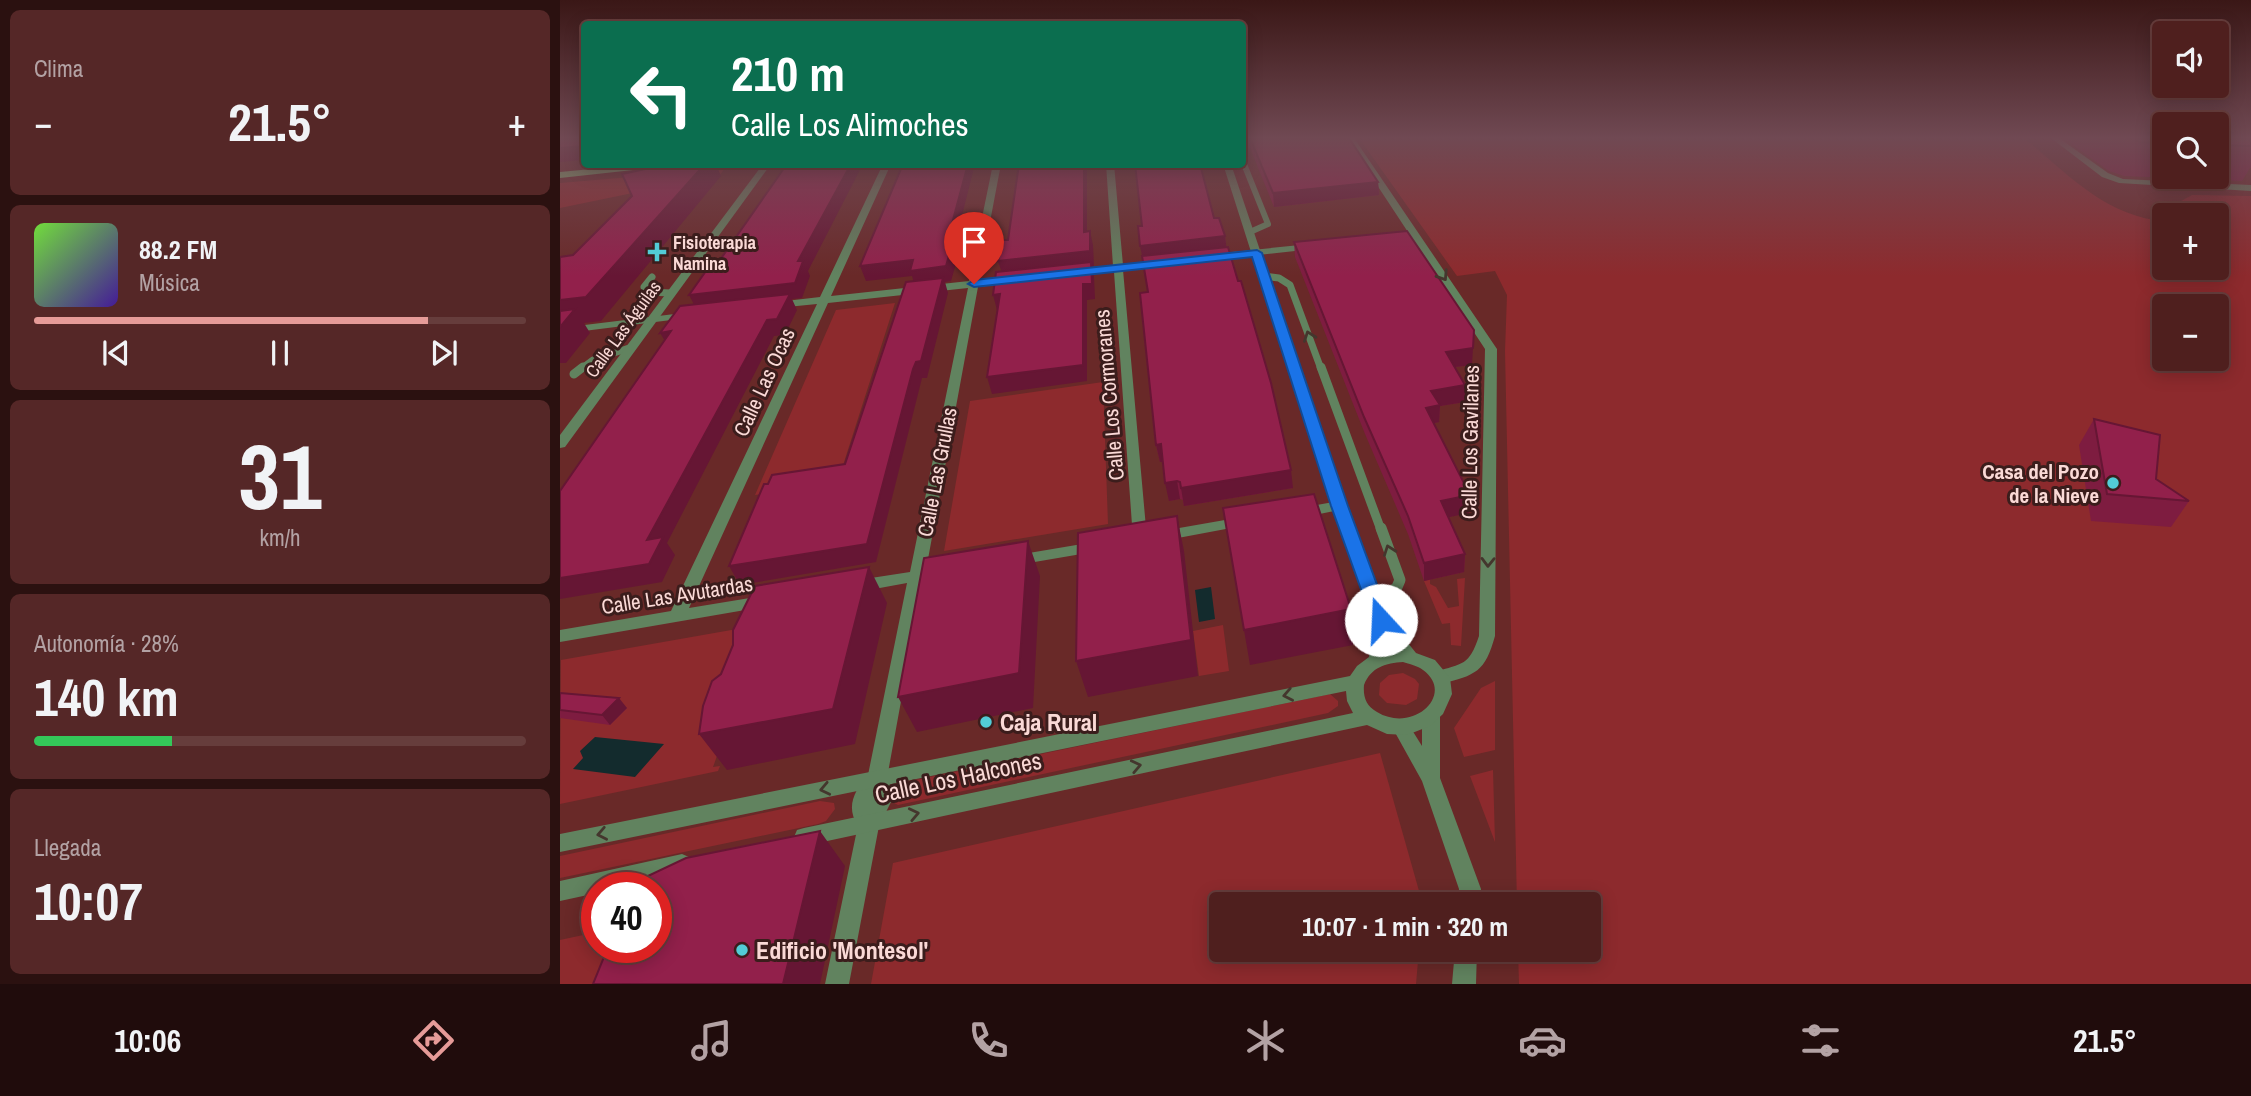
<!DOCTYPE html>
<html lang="es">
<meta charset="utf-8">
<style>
:root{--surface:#4f1f1e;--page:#552727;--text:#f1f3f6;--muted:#b3a2a4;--line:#663d3c;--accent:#e69b98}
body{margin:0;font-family:"Archivo Narrow",sans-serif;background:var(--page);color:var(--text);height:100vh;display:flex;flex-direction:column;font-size:26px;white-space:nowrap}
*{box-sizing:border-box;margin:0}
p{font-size:23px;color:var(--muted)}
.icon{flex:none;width:38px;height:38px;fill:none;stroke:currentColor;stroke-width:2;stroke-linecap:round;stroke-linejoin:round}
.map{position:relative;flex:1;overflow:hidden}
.panel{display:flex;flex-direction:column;gap:10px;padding:10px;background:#2b1110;width:560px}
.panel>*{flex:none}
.hud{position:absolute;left:21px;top:21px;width:665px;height:147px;border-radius:7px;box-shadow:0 4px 18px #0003,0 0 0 2px var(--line);background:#0b6e4f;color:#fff;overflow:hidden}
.fabs{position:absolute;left:1592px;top:21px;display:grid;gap:14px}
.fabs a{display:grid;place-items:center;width:77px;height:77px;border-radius:7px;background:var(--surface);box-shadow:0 4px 18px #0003,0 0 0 2px var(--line);font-size:35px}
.speed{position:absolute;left:21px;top:872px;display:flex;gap:14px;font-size:35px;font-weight:700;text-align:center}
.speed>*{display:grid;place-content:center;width:91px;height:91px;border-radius:50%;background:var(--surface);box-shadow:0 4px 18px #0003,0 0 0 2px var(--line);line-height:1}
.speed .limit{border:10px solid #d22;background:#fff;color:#111}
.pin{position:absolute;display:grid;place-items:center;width:60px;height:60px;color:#fff;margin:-72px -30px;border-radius:50% 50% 50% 0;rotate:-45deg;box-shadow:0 0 7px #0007}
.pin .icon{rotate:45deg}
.me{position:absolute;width:77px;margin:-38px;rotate:340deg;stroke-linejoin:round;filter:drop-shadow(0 0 5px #0008)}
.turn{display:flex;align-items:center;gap:24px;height:147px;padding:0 35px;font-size:32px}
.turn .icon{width:91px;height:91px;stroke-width:2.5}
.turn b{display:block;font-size:49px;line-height:60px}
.big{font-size:52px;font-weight:800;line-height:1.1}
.panel .widget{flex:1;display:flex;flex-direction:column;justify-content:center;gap:10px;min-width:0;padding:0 24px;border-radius:10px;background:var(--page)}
.panel .dial{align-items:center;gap:0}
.dial b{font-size:91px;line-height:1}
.song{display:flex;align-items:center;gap:21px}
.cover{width:84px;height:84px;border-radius:10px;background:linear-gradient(135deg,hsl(100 70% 55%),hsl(260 70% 35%))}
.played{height:7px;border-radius:4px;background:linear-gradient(90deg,var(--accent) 80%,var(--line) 80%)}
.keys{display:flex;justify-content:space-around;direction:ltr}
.heat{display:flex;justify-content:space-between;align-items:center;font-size:38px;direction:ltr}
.charge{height:10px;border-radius:5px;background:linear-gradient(90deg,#34c759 28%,var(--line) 0)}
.trip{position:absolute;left:649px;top:892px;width:392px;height:70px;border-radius:7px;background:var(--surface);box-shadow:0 4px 18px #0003,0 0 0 2px var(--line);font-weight:800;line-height:70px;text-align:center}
.dock{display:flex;height:112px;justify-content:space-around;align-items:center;background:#200c0c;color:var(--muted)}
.dock .icon{width:49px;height:49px}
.dock .selected{color:var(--accent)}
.dock b{font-size:32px;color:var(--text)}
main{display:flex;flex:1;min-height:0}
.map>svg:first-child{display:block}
.green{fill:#8d2a2d;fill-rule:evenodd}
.water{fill:#132b2d}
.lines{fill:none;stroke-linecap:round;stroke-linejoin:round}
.service-far3{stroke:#61835f;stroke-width:6}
.service-far2{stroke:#61835f;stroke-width:7}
.service-far1{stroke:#61835f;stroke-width:9}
.service{stroke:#61835f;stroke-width:11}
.minor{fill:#61835f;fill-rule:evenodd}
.tertiary{fill:#61835f;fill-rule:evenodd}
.primary{fill:#7cc478;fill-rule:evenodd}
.wall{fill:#7e1c40}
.shaded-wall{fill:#661634}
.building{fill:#92204b;stroke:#661634;stroke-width:2}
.oneway{stroke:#44362d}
.route{fill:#1a73e8;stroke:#114b97;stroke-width:2}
.poi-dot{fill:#52ccd6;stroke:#3b1d1c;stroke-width:2.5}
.labels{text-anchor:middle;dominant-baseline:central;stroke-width:6;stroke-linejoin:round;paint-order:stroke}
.far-poi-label{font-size:18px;font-weight:bold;fill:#fad9d6;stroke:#3b1d1c;text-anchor:start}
.far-street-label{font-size:18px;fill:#fad9d6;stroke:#3b1d1c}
.street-label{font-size:21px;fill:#fad9d6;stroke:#3b1d1c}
.poi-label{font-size:21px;font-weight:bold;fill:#fad9d6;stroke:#3b1d1c;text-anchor:end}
.near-poi-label{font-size:24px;font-weight:bold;fill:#fad9d6;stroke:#3b1d1c;text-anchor:start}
.near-street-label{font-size:24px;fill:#fad9d6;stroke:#3b1d1c}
</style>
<main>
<section class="panel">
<div class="widget"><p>Clima</p>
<div class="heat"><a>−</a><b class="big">21.5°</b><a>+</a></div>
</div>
<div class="widget">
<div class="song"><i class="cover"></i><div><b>88.2 FM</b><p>Música</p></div></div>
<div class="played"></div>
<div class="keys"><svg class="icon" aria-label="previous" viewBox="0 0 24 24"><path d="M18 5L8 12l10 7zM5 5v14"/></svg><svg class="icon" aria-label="pause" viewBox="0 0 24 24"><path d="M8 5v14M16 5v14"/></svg><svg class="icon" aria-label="next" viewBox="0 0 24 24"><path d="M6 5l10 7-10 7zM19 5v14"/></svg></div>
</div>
<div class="widget dial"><b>31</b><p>km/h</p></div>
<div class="widget"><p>Autonomía · 28%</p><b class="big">140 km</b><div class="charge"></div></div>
<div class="widget"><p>Llegada</p><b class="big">10:07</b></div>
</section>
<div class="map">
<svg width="1691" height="984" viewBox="0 0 1691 984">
<rect width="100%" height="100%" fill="#692928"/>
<path class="green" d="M799,138H1464C1507,173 1546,217 1605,221V268H1657V215H1625L1616,204L1632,195L1691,196V984H959L958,950H1029V905H957L945,351L947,295L935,271L897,276ZM1605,306H1657V359H1605Z
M164,169L160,175L0,208V183Z
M335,303L277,484L195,495L276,310Z
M543,382L548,524L384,551L410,401Z
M905,578L901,646L891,645L890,623L882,624L864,581L870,579V584L876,587L888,608L899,606L897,579Z
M205,624L153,767L160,766L158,771L0,804L1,660Z
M663,625L669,671L639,676L633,631Z
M843,673L855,679L859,684L857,699L846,705L827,703L819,695L820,683L829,675Z
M935,681V750L904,757L894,728L921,688Z
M770,694L778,701V706L768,713L338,805L332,802C331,793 333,788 341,783Z
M820,753L863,905H662V950H859L856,984H311L333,863Z
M933,770L935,842L910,776Z
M260,801L274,803L275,809L266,821L258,824L0,878V856Z
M37,932V947H55L40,984H0V940Z"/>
<path class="water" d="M651,587L655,619L639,622L635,590Z
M35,737L104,744L75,777L13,769L23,758L20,751Z"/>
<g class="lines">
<path class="service-far3" d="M682,159L708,224L690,232"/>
<path class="service-far2" d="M703,276L719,278L730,285L761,369
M92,277L84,287L87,292L111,293
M21,369L33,360L72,347"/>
<path class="service-far1" d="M761,367L821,530
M14,374L23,367"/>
<path class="service" d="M815,605L837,587L840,580L821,528"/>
<path class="minor" d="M786,138H794L937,349L935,636C925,672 916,675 881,684L875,682L872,677L875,672C903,663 909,666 919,636L925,349Z
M1491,138H1499L1548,173L1563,179L1691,185V191L1559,183L1542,177Z
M54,164H63L58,167Z
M323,164H331L271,296L409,281L433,164H441L419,280L451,277L456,280L451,283L418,287L366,570L383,569L386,573L383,577L363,581L327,778L332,791L331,802L319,826L289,984H265L298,825C285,808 295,789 308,775L347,583L298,592L292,590L290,586L292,582L298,580L350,572L408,288L268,303L129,608L202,596L208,598L210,602L208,606L0,642V630L111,611L257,304L217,308L212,305L217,302L260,297Z
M546,164H554L563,265L601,260L606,263L601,266L563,270L587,539L580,544L573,539L554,272L517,276L512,273L517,270L553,266Z
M750,244L753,245V249L652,260L647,257L652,254Z
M131,312L135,313V317L0,334V328Z
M779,501L786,506L784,509L740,518L733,513L740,508Z
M682,517L687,519L689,522L687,525L602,541L595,536L602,531Z
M534,542L542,547L539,551L457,565L452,564L449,560L452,556L457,555Z
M871,709L877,711L880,716V778L921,889L920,905H898L899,889L862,781L832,727L835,722L841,719L847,722L862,746V716L865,711Z
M895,950H917L916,984H892Z"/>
<path class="tertiary" d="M203,164H211L5,447L0,448V435Z
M663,164H671L786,506L828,618L856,653L875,660L890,678L892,694L883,714L870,726L847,735L827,734L807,725L244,846L237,844L234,837L237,830L244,828L793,713L787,701L786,691L0,852V834L790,676L797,666L809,657L813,620L772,506ZM827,640L834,649L826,651ZM843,662C849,664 858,666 863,670C896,694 853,734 817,712C806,706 803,697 804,685C811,667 826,663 843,662Z
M122,854L129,857L132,864L129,871L122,874L62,887H37V893L0,901V881Z"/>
<path class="primary" d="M84,164H128L0,178V172Z"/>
</g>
<path class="wall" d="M686,138H789L818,182L819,195L714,207Z
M1503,138H1605V177H1657V138H1691V168H1690L1682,181L1564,176L1549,171Z
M654,218L665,236L666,247L733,488L624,506L623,500L620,499L609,501L603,462H600L596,445L588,292Z
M734,242L912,365L895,367L905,385V402L880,406L879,422L874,423L910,495L909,513L888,517L905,554L904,572L864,581L848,534L805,434L735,257Z
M1534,419L1596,479L1629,501L1611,527L1531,521L1519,445Z
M0,693L67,708L50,725L0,718Z"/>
<path class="shaded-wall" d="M24,146V160L0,162V148Z
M145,164H156L161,176L41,321L24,323L30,333L6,363H0V300Z
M291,164H303L248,271L250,276L242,298L232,299L237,310L225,335L214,336L107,543L115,555L102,582L0,599V578L87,540L137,310L129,295L238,261Z
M408,164H415L393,251L397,260L391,281L385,282L388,293L367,378H362L316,562L180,585L169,566L307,544L355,286L352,276L306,281L300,266L386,246Z
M524,164H527V246L524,232Z
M818,182L819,195L714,207L713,193Z
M530,231L533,245L534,266H532L534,277L535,299L527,300V381L432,394L427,377L443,276L438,261Z
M665,236L667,251L583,260L580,246Z
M440,294L437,310L433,295Z
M914,330L912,365L886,368V352Z
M111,331L110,349L100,333Z
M905,385V402L880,406L879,422L866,425V408L871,391Z
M601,444L604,462H600L596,445Z
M731,470L733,488L624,506L621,488Z
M617,481L620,499L609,501L605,483Z
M910,495L909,513L880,519L881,501Z
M617,516L624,551L638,676L528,697L516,661Z
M468,541L480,576L473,708L357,732L338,697Z
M905,554L904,572L864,581V563Z
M309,567L327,603L295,744L167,770L139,734Z
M791,609L793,645L690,665L684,630Z
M59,698L67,708L50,725L42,715Z
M260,831L285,866L260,984H223Z"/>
<path class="building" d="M0,138H24V146L0,148Z
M690,138H789L818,182L713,193Z
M1569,138H1605V143L1580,142Z
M1657,138H1686L1691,141V146L1657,145Z
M109,164H145L26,297L0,300V257L13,255L72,196L62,174Z
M227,164H291L238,261H243L235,283L129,295L146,271L153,270Z
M343,164H408L386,246L392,245L386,266L350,271L353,260L300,266Z
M459,164H524V232L530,231V251L438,261L442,240H448Z
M575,164H640L654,218H659L665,236L580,246L578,226H582Z
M847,231L914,330L913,348L886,352L905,385L871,391L880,405L866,408L910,495L881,501L905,554L864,563L848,516L804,417L734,242Z
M668,247L678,281H681L711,383L731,470L621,488L620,482L617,481L605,483L601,444L596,445L580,293L588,292L582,256Z
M531,262L532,284H523V365L427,377L440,294L433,295L436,272Z
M383,278L361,361L356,362L353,369L307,544L169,566L204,484H208L212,475L285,464L346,282Z
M230,294L217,319L207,320L87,540L103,537L89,564L0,578V491L111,331L100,333L120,306Z
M15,309L0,327V311Z
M1534,419L1600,435L1596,479L1629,501L1547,494Z
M754,494L791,609L684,630L663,508Z
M617,516L631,640L516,661L518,533Z
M468,541L459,673L338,697L364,558Z
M309,567L273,709L139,734L143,706L152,681L161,674L173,645V630L195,586Z
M0,693L59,698L42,715L0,710Z
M260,831L223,984H33L48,947H96V887H71L73,883L126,858Z"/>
<defs><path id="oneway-chevron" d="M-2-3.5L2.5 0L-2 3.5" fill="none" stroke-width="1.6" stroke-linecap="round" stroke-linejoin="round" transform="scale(1.75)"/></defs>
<g class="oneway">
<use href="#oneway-chevron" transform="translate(883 276) rotate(57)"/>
<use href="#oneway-chevron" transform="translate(749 336) rotate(-110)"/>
<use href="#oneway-chevron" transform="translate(829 550) rotate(-110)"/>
<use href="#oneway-chevron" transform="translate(928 562) rotate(91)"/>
<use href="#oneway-chevron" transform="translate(728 695) rotate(169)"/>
<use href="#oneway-chevron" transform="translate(576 766) rotate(-12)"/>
<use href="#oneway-chevron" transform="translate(265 789) rotate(168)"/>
<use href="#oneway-chevron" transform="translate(354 814) rotate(-12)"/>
<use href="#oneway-chevron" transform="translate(42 834) rotate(169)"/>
</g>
<linearGradient id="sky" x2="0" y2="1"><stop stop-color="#3a1716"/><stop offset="0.5" stop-color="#704953"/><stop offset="1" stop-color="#704953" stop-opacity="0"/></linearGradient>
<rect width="1691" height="276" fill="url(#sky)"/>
<path class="route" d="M697,250L702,253L788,506L830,620L828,625H814L812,620L771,506L692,257L414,287L408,284L414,280Z"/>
<g class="poi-dot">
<path d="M93.5 241.5h7v7h7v7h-7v7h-7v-7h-7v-7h7z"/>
<circle cx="1553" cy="483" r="7"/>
<circle cx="426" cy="722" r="7"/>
<circle cx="182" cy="950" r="7"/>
</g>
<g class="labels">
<g class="far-poi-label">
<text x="113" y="242">Fisioterapia<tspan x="113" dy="21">Namina</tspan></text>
</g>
<g class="far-street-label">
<text transform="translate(63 329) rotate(-54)">Calle Las Águilas</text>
</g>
<g class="street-label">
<text transform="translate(204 382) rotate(-65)">Calle Las Ocas</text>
<text transform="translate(549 395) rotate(-95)">Calle Los Cormoranes</text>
<text transform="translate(910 442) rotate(-89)">Calle Los Gavilanes</text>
<text transform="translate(377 472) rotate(-79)">Calle Las Grullas</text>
<text transform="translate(117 595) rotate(-9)">Calle Las Avutardas</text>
</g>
<g class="poi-label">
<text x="1539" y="471">Casa del Pozo<tspan x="1539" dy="24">de la Nieve</tspan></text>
</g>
<g class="near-poi-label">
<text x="440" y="722">Caja Rural</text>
<text x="196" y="950">Edificio 'Montesol'</text>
</g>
<g class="near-street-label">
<text transform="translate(398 777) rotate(-12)">Calle Los Halcones</text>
</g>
</g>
</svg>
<div class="fabs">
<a><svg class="icon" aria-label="sound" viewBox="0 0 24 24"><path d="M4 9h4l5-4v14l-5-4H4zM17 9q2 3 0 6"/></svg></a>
<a><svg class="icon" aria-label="search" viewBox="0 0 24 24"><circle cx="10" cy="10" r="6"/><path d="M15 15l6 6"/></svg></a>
<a>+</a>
<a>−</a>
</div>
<div class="speed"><div class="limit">40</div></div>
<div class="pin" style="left:414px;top:284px;background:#d93025"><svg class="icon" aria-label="arrive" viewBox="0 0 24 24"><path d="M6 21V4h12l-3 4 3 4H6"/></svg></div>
<svg class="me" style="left:821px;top:620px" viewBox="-20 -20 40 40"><circle r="19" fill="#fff"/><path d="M0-13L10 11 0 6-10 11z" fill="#1a73e8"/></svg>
<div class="trip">10:07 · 1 min · 320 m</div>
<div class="hud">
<div class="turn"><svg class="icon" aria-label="left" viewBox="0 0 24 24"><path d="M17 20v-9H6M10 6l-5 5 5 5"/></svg><div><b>210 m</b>Calle Los Alimoches</div></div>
</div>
</div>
</main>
<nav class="dock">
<b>10:06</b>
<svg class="icon selected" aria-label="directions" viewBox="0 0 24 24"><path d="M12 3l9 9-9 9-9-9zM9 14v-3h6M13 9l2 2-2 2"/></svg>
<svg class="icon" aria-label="music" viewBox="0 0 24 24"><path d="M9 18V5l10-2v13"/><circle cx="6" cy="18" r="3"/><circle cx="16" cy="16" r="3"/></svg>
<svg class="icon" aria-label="phone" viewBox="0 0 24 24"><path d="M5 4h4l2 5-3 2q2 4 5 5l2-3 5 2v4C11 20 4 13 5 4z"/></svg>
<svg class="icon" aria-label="climate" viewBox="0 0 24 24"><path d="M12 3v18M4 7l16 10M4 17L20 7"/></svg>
<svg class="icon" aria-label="car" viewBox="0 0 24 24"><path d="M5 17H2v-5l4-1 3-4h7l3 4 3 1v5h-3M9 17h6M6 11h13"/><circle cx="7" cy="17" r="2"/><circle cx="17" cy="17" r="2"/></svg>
<svg class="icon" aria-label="filters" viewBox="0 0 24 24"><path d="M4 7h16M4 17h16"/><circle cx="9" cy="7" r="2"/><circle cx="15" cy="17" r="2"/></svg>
<b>21.5°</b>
</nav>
